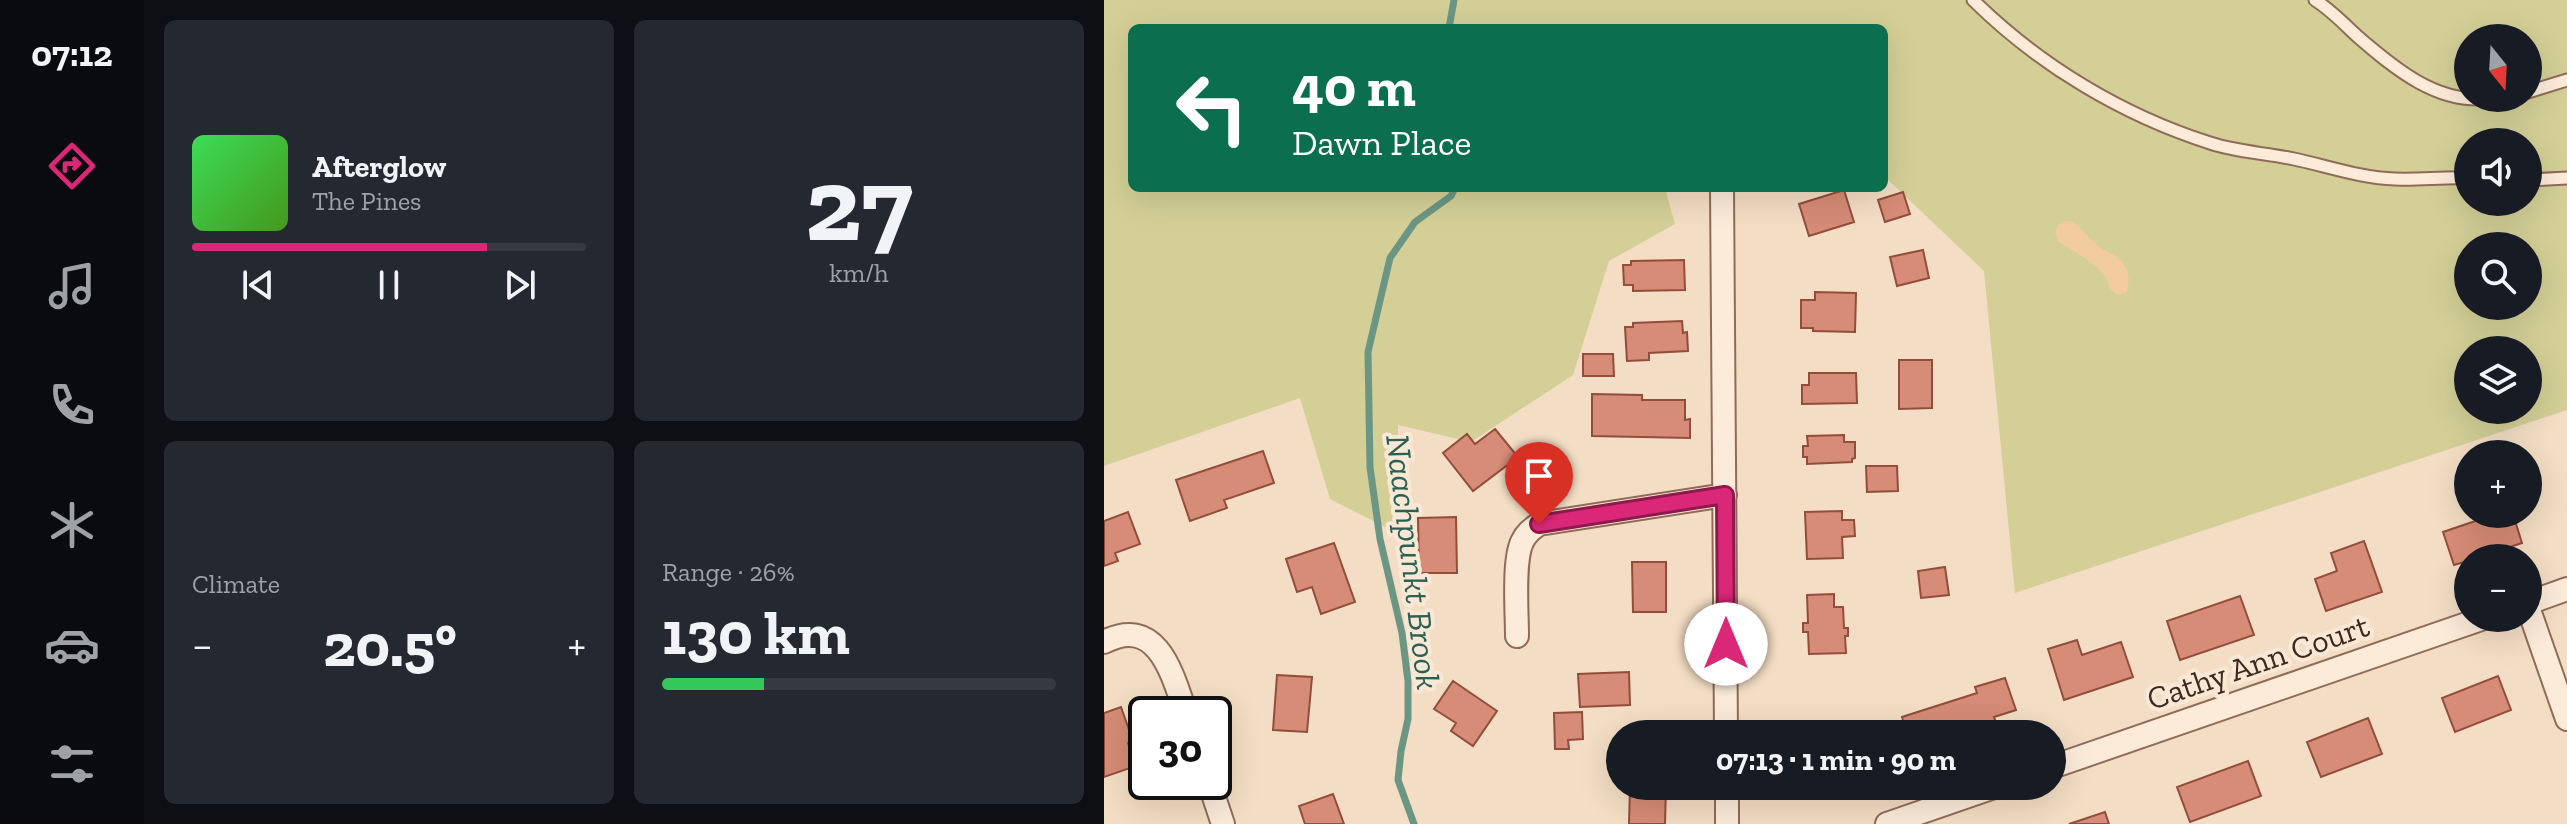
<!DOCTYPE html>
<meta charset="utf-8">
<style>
:root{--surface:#171b24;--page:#242831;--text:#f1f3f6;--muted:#9ea1a6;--line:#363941;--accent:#db2777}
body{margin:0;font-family:"Zilla Slab",serif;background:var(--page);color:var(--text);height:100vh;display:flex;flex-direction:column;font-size:30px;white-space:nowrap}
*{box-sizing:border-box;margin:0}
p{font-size:26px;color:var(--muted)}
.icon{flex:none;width:44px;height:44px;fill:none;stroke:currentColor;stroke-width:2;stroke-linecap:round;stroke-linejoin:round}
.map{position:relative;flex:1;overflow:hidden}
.side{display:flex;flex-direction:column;gap:20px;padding:20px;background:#0d0f14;width:960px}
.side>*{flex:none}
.banner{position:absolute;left:24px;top:24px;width:760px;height:168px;border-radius:12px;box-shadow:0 8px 32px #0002;background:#0b6e4f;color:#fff;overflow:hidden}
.needle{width:52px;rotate:162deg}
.buttons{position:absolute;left:1350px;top:24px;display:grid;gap:16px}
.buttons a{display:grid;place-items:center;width:88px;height:88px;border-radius:50%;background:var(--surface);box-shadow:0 8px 32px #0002;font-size:40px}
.speed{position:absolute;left:24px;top:696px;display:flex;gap:16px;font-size:40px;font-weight:700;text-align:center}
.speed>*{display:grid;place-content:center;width:104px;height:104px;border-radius:50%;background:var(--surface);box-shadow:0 8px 32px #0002;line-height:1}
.speed .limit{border:4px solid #111;border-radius:12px;background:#fff;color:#111}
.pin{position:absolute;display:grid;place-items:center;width:68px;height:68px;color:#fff;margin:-82px -34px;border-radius:50% 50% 50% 0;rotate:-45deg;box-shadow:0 0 8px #0007}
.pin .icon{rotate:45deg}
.me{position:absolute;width:88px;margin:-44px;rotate:0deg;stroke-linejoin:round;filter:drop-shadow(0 0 6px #0008)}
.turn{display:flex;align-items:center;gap:28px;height:168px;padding:0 32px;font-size:36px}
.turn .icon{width:104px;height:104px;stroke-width:2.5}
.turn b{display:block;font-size:56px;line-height:68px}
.big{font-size:60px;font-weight:700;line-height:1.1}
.side .widget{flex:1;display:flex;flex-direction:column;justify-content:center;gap:12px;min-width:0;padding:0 28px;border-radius:12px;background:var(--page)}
.side .dial{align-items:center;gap:0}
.dial b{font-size:104px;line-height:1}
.song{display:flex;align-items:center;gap:24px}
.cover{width:96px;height:96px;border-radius:12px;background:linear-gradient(135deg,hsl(130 70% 55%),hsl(100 70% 35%))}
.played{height:8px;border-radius:4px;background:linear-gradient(90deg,var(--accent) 75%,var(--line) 75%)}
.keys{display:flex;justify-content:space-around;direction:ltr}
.heat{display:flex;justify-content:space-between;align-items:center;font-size:44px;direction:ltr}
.charge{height:12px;border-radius:6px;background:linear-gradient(90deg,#34c759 26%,var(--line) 0)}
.side .tiles{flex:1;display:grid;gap:20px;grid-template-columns:repeat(2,1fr)}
.trip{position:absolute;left:502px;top:720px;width:460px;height:80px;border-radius:40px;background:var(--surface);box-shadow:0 8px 32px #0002;font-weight:700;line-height:80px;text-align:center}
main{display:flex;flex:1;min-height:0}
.tab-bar{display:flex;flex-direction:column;width:144px;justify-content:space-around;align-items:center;background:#090b0e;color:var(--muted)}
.tab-bar .icon{width:56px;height:56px}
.tab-bar .current{color:var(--accent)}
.tab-bar b{font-size:36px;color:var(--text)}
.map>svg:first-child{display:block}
.green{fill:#d3cf96;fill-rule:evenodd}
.sand{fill:#f2cc9e}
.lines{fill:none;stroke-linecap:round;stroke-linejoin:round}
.stream{stroke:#6c9684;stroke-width:7}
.building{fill:#d68c76;stroke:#934d3b;stroke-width:2}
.service-casing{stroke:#906c58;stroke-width:15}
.minor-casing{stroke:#906c58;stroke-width:26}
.service{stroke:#fcebd9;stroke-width:11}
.minor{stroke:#fcebd9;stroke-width:22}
.route-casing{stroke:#8e194d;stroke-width:20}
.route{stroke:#db2777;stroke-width:14}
.labels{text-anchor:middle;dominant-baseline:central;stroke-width:8;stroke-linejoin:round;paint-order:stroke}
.street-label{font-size:32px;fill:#3f271d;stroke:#f9e8d5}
.water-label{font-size:34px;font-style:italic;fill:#2b6053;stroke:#f9e8d5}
</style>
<main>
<nav class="tab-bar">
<b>07:12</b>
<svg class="icon current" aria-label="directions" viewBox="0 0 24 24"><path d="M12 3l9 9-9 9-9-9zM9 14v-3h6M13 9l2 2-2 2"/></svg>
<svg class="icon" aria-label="music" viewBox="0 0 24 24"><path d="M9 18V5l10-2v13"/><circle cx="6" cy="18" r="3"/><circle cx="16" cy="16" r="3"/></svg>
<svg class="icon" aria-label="phone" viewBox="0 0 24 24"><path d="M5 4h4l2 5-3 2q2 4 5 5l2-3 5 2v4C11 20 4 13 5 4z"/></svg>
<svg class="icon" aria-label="climate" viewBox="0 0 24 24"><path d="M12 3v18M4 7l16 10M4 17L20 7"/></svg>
<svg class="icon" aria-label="car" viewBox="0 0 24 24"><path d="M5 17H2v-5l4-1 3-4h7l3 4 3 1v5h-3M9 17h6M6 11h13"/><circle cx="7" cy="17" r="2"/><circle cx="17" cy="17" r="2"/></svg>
<svg class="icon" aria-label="filters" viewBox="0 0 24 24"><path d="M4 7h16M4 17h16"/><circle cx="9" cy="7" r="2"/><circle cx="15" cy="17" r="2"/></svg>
</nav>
<section class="side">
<div class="tiles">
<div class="widget">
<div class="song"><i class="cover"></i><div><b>Afterglow</b><p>The Pines</p></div></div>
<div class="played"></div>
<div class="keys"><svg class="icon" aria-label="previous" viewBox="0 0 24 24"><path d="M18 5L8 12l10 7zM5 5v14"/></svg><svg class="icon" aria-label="pause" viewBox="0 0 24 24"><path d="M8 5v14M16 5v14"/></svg><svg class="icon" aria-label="next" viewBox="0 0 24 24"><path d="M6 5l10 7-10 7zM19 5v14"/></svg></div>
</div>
<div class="widget dial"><b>27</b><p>km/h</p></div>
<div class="widget"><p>Climate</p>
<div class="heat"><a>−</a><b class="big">20.5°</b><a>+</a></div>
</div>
<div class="widget"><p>Range · 26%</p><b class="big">130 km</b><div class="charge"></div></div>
</div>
</section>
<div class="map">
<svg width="1463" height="824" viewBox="0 0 1463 824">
<rect width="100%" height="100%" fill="#f3ddc4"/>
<path class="green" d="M0,0H1463V410L911,593L880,271L780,176V28H28V188H561L571,224L505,261L469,375L367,442L294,425L293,533L226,499L196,398L0,466ZM1364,38H1424V98H1364ZM1364,142H1424V202H1364ZM1364,246H1424V306H1364ZM1364,350H1424V410H1364Z"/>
<path class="sand" d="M965,220C977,226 984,238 994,246C1003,253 1017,256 1021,266C1026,274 1025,283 1023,292C1017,294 1017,296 1011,293C1004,289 1005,282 1001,276C989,260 969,252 954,241L951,232L955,224Z"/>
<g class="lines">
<path class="stream" d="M345,28L350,0
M310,824L294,780L297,751L304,719V681L298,633L276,539L266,467L264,352L286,258L311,222L347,196L351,188"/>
</g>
<path class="building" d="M740,190L750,222L705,236L695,204Z
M799,192L806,214L781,222L774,200Z
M819,250L825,278L793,286L786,257Z
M580,260L581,290L529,291V285H520L519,265H527V261Z
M711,292L752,293L751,332L709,331V328H697V300H711Z
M578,321L579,333L583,332L584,351L545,353V360L523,361L521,327H529V323Z
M479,354H509L510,376H479Z
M795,360H828V408L795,409Z
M705,373H752L753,403L698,404V385H705Z
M488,394L538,395V400H581V420L586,419V438L488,436Z
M391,429L414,457L369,491L339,453L363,434L371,444Z
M740,435V442H751V458L748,459V462L703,464V457H699V446H704L703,436Z
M159,451L170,483L120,500L123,508L86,521L72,480Z
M762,466H793L794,491L763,492Z
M738,511V520H750L751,536L738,537L739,558L703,559L701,512Z
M24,512L36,544L11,553L14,561L0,566V521Z
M1392,514H1409L1418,543L1372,558H1364V561L1350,565L1339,532Z
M352,517L353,573H315L314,518Z
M1260,541L1278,592L1222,611L1211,579L1233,571L1227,553Z
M230,543L251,602L217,614L208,587L193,592L182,559Z
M528,562H562V612H529Z
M841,567L845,595L817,598L814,571Z
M730,594V607H739L740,628H744V636H741L742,653L705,654L704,632H699V623H704L703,595Z
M1136,596L1150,635L1076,660L1063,621Z
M973,640L978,655L1017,642L1029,677L960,700L944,649Z
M525,672L526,705L476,707L474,674Z
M173,675L208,677L203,732L169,730Z
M1394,676L1407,710L1351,732L1338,698Z
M901,678L912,710L890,717L892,723L866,732L867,734H803L798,717L873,693L871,687Z
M349,681L393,711L369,746L347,731L352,723L330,709Z
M17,707L29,741L24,743L32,766L0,777V713Z
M478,712L479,739L464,740L465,749H451L450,713Z
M1264,718L1278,754L1217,777L1203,742Z
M1144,761L1157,796L1086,822L1073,787Z
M526,786H562L561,824H525Z
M229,794L240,824H201L195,806Z
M1001,812L1005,824H965Z"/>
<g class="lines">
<g class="service-casing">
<path id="service" d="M869,0C935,65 1018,115 1106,143C1133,152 1162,153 1190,159C1223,166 1257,178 1291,179C1315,180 1340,177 1364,178
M1211,0C1227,10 1239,23 1253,36C1291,69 1335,106 1388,98
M1424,92L1463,80
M1424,180L1463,178"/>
</g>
<g class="minor-casing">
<path id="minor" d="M618,188L622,734
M1424,603L1463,589
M1424,607L1463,719
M413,636C413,613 409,561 418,542C422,533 428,529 435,524L621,495
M0,642C54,614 69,676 82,714
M948,767L1380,618
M105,782L119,824
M623,786V824
M783,824L893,786"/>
</g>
<use href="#service" class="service"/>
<use href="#minor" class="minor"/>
</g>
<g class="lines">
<g class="route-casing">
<path id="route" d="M435,524L621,495L622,644"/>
</g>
<use href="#route" class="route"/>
</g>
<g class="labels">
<g class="street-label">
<text transform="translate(1154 662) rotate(-19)">Cathy Ann Court</text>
</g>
<g class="water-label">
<text transform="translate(309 562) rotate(83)">Naachpunkt Brook</text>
</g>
</g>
</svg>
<div class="buttons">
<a><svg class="needle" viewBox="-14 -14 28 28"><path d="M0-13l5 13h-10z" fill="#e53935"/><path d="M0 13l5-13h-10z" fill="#9ea1a6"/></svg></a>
<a><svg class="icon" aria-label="sound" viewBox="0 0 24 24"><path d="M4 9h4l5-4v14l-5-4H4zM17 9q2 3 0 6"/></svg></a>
<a><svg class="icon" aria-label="search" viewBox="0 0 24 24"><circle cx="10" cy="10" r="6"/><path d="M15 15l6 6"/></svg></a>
<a><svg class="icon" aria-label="layers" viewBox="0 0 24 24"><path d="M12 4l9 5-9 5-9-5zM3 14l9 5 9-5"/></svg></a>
<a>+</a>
<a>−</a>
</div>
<div class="speed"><div class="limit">30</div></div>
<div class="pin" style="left:435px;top:524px;background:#d93025"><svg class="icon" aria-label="arrive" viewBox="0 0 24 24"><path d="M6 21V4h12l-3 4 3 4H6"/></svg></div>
<svg class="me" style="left:622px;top:644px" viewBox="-20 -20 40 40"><circle r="19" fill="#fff"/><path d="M0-13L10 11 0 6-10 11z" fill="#db2777"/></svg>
<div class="trip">07:13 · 1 min · 90 m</div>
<div class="banner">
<div class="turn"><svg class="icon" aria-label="left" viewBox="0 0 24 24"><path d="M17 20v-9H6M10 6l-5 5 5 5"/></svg><div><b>40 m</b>Dawn Place</div></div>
</div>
</div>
</main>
